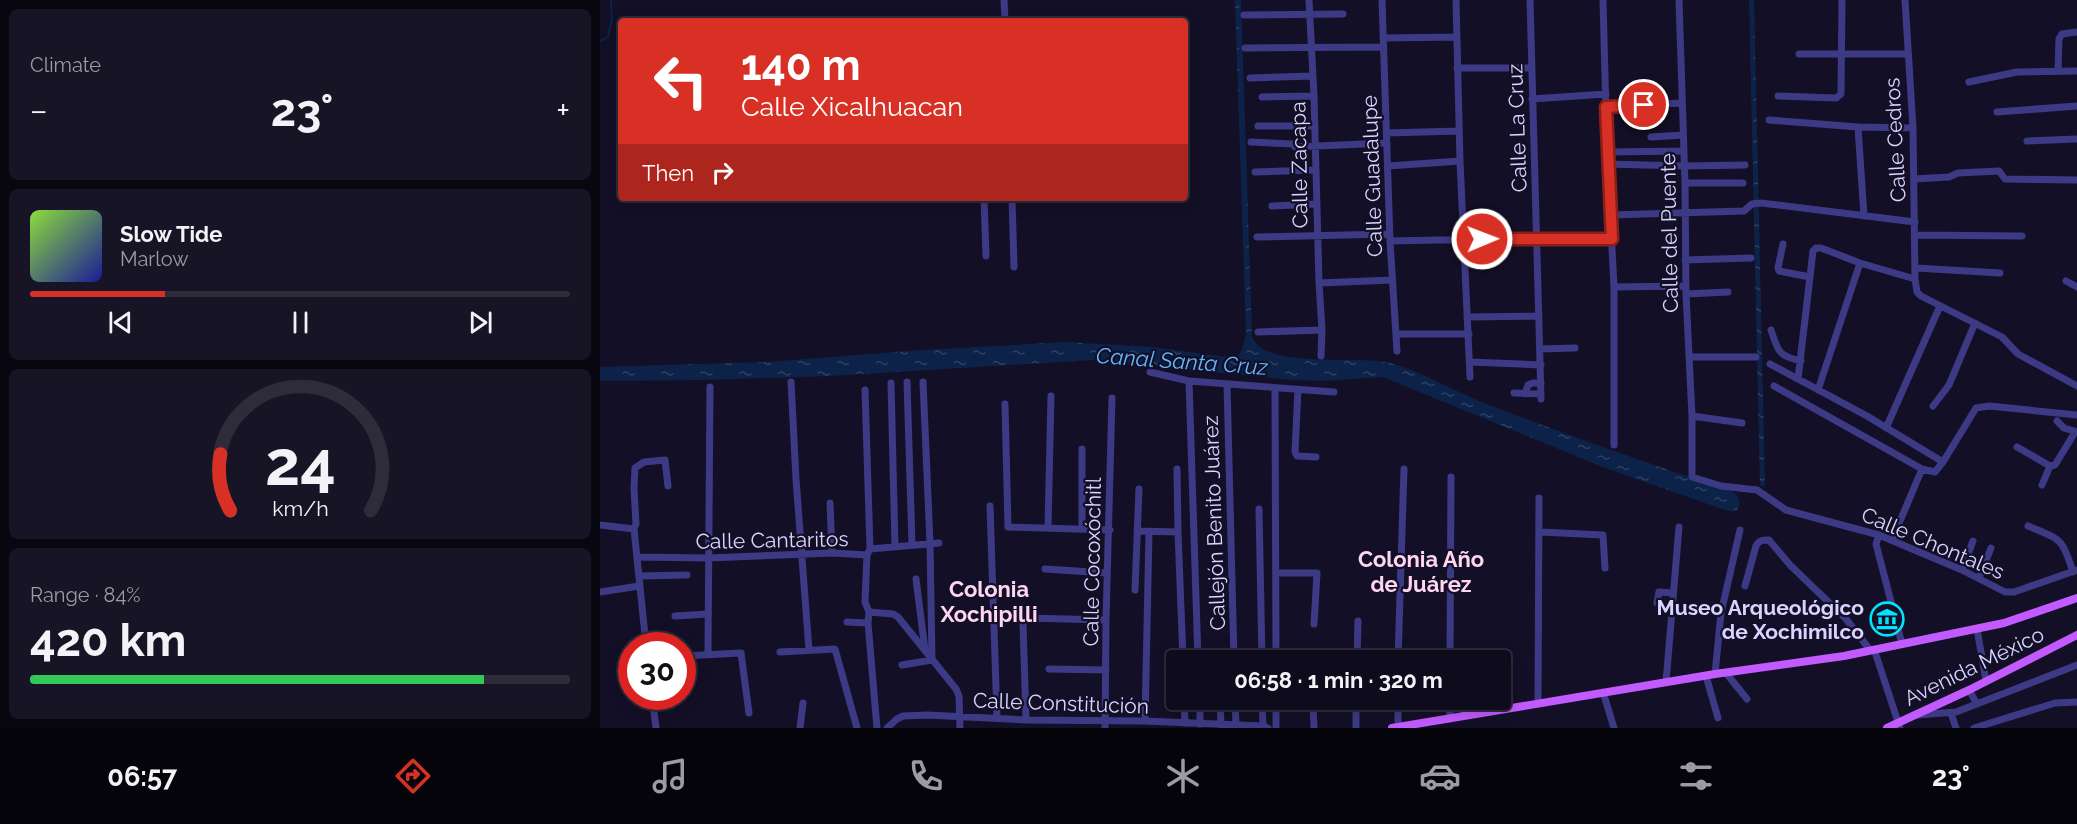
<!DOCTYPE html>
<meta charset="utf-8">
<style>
:root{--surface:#0e0b1c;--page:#171425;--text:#f1f3f6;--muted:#9b9ba3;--line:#2e2b3b;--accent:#d93025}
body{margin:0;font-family:Raleway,sans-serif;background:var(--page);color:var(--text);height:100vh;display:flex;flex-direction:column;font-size:22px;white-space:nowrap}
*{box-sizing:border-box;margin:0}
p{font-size:20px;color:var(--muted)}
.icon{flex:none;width:33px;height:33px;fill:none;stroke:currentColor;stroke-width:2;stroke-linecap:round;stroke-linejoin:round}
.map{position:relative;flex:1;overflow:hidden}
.drawer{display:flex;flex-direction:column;gap:9px;padding:9px;background:#08060f;width:600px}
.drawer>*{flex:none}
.banner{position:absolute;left:18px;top:18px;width:570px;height:183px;border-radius:6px;box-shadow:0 3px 15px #0003,0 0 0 2px var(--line);background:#d93025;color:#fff;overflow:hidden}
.speed{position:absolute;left:18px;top:632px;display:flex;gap:12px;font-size:30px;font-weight:700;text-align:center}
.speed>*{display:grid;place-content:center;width:78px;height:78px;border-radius:50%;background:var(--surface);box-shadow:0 3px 15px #0003,0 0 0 2px var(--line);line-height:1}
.speed .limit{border:9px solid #d22;background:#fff;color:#111}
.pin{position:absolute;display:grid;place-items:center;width:51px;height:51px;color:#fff;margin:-26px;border:3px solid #fff;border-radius:50%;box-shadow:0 2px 6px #0007}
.me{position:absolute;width:66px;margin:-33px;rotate:89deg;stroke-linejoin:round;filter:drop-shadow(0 0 4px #0008)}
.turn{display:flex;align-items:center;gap:21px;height:126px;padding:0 24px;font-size:27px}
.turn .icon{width:78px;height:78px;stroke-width:2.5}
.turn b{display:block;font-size:42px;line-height:51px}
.then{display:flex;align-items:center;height:57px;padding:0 24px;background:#0003;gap:12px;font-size:22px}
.big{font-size:45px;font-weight:700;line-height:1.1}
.drawer .card{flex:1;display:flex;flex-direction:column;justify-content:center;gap:9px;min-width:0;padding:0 21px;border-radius:9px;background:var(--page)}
.drawer .dial{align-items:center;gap:0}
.dial svg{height:156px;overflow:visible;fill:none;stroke:var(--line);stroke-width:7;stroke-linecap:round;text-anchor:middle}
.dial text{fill:var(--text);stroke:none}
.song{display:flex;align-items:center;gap:18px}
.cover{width:72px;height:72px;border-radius:9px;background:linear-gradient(135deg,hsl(90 70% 55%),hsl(240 70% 35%))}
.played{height:6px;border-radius:3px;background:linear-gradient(90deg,var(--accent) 25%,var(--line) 25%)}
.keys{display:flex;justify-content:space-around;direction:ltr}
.heat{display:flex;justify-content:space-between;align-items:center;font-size:33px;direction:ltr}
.charge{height:9px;border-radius:4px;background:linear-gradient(90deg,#34c759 84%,var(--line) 0)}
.trip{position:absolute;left:566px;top:650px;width:345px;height:60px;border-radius:6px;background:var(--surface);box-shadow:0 3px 15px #0003,0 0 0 2px var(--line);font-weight:700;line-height:60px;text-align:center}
.tab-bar{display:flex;height:96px;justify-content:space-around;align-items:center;background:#06040b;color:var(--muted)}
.tab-bar .icon{width:42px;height:42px}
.tab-bar .current{color:var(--accent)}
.tab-bar b{font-size:27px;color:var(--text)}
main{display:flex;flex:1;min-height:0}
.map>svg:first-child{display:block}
.water{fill:url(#water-ripples)}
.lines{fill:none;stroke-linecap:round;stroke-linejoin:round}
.stream{stroke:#0c2248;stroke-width:2}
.minor{stroke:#3d3a85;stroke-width:7}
.major{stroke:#c25bff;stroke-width:8}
.route-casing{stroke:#8d1f18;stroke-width:15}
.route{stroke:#d93025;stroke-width:10}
.labels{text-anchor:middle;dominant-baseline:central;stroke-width:4.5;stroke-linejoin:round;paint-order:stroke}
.street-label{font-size:21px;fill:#d9d4ff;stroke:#130f26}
.poi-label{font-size:21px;font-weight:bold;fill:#d9d4ff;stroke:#130f26;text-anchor:end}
.water-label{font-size:22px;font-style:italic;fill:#62b6ff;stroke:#130f26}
.neighbourhood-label{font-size:22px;font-weight:bold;fill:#ffd6f0;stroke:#130f26}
</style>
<main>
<section class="drawer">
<div class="card"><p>Climate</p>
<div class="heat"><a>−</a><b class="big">23°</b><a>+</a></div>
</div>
<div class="card">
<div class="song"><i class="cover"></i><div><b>Slow Tide</b><p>Marlow</p></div></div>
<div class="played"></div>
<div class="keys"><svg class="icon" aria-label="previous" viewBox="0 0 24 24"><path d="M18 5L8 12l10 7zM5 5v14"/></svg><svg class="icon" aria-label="pause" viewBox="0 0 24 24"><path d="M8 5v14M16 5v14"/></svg><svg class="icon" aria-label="next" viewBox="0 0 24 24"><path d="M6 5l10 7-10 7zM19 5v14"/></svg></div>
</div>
<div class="card dial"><svg viewBox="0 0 100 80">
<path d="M14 69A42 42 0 1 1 86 69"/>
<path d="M14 69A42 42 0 0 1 9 40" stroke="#d93025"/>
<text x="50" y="56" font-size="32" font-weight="700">24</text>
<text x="50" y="72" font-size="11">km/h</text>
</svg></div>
<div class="card"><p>Range · 84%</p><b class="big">420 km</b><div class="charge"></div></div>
</section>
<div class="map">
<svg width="1477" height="728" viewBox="0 0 1477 728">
<defs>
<pattern id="water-ripples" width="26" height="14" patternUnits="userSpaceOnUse" patternTransform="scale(1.5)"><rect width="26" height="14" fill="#0c2248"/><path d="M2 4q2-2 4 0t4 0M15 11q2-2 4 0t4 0" fill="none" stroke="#2f4163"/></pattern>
</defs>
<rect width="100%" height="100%" fill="#130f26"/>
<path class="water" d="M635,0H641L652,336C662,371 765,354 794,364C827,374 858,393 891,406C971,436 1051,465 1132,491C1140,496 1141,503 1137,511H1131L1122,509L1005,468L783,377L724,381L692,380L493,360L230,376L105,380L0,381V367L167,362L322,350L465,342L552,347L627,357L638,356L642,350L646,334Z
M1149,0H1154L1165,487L1160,485Z"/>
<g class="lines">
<path class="stream" d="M0,41L8,37L12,19L11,0"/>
<path class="minor" d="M404,0L405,21
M709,0L714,96L719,283L722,330L721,356
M782,0L790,241L797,351
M856,0L860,161L870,377
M930,0L941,399
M1003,0L1007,152L1014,287V445
M1079,0L1085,183L1086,294L1092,416V477L1121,486L1157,490L1186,510L1279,535L1362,570L1405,592H1414L1477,570
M1305,0L1313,128L1315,279L1317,292L1321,296L1402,337L1418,354L1477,386
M644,15L743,14
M783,38L856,37
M645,48L783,47
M1199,54H1307
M857,68H931
M1458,71L1459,39L1462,34L1477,32
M650,78L713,76
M1369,82L1417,72L1477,71
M1178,96L1236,98L1241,94L1242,0
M662,97L714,96
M932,99L1006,94
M1006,107L1082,103
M1397,112L1477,106
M1169,120L1258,127L1313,128
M658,126H715
M1258,127L1264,216
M787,133L859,131
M1051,137L1083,135
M1427,141L1477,139
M651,142L693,144L695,147L787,143
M1007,152L1084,151
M1007,164L1084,166L1145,165
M788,166L860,161
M655,172L716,170
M1314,179L1349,177L1358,173L1399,171L1405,179L1477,180
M1085,183H1143
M384,198L386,256
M412,198L414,267
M672,206L716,204
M1011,215L1144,211L1152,204L1161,203L1315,222
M1316,235L1422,236
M657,237L790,234
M790,241L937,238L1012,239
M1183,244L1178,268L1179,271L1210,277
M1085,260L1151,258
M1316,268L1400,273
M1466,281L1477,287
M719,283L792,280
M1014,287L1086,286
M1086,294L1128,292
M867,317L939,316
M1171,330C1178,351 1178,356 1201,361
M658,332L722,330
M796,334H869
M940,349L975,348
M1090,357H1156
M870,362L941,365
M1170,364L1267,416L1343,462
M550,372L589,381L734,392
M1198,379L1213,251L1216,248H1221L1260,263L1315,279
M589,381L598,660
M191,382L196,479L209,650
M307,382L312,544
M291,383L295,546
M627,384L634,660
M1174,386L1322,469L1335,472L1343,462L1376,408L1389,406L1477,415
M675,389L676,660
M698,389L695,452L697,456L716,457
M265,390L270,549
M1218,390L1260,263
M914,393L941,394
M925,394L928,385L933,383H941
M405,404L408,527L510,530
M1333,406L1349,385L1375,323
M1092,416L1142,423
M1457,421L1464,428L1477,432
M1286,428L1340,306
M1417,447L1450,466L1455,465L1475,432
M1442,485L1450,466
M230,503L232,553
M390,506L397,718
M659,509L662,660
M0,525L34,529
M1428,526C1461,540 1462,537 1473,572
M448,527L451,396
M482,528V449
M537,531L578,532L577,469
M578,532L583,660
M940,532L1003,535L1005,568
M1279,535L1276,544L1302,644
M1292,540L1322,469
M267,555L265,602L269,612L268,623L277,728
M38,557L108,558L232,553L267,555L270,549L339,543
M445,569L507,573
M1362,570L1373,541
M676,573H717L714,624
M39,576L87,575
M1379,578L1391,548
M316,579L325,650
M1145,586L1156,546C1159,540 1163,540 1169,540L1190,565L1246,619L1270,650
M535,590L539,489
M0,592L39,586
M1057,603L1059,592L1073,593
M269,612L293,614L298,617L356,689L359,696L360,728
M75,616L108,614
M247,622L268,623
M1377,629L1386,681
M61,638L62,645
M46,645L34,529L36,524L34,489L35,468L44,462L65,460L68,486
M1274,649L1300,728
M180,652L235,649L257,728
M108,654L110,387
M82,656L141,653L149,713
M757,660L758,621
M798,660L804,469
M850,660L851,477
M302,665L332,660L330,543L323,382
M449,669L506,670
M1126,673L1147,699
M1115,674L1121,613L1140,530
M1106,676L1118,718
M1066,682L1079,527
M1369,690L1377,704
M1003,692L1014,728
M52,696L56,728
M584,699L585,723
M600,699V724
M620,699L621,725
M635,699L636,725
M662,699L663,726
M676,699V728
M938,703L939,498
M713,704L714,728
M1351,713L1356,728
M1317,715L1356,712L1477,665
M850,719V699
M426,720L423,623L427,618L506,620
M545,721L549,533
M798,727V699
M200,728L203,703
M287,728L297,719L303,716L327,715L426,720L545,721L663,726L668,728
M505,728L506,620L512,398
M756,728V699
M1374,728L1455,703L1477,702"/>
<path class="major" d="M792,728L1115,674L1244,656L1404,623L1477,598
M1287,728L1369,690L1477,635"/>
</g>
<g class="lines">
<g class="route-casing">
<path id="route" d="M882,239H1012L1006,107L1044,105"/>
</g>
<use href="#route" class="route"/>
</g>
<defs>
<g id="museum-ring" transform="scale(1.725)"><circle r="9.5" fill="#130f26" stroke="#00e5ff" stroke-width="1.5"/><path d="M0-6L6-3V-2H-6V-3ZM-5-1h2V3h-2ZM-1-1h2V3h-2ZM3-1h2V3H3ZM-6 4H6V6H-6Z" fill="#00e5ff"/></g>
</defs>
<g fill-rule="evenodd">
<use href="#museum-ring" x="1287" y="619"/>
</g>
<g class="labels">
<g class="street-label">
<text transform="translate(917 128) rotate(-92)">Calle La Cruz</text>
<text transform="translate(1295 140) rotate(-93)">Calle Cedros</text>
<text transform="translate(699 165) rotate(-91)">Calle Zacapa</text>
<text transform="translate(772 176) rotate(-92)">Calle Guadalupe</text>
<text transform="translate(1069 233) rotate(-91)">Calle del Puente</text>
<text transform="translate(614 523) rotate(-92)">Callejón Benito Juárez</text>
<text transform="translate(172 540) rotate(-1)">Calle Cantaritos</text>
<text transform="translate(1333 543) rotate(23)">Calle Chontales</text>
<text transform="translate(492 562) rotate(-89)">Calle Cocoxóchitl</text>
<text transform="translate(1374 666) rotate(-26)">Avenida México</text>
<text transform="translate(461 703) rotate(2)">Calle Constitución</text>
</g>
<g class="poi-label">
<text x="1264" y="607">Museo Arqueológico<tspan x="1264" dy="24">de Xochimilco</tspan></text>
</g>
<g class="water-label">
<text transform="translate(582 361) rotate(4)">Canal Santa Cruz</text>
</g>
<g class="neighbourhood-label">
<text x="821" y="559">Colonia Año<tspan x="821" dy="25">de Juárez</tspan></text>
<text x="389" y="589">Colonia<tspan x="389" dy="25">Xochipilli</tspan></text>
</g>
</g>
</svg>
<div class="speed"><div class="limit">30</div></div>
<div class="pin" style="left:1044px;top:105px;background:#d93025"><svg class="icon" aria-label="arrive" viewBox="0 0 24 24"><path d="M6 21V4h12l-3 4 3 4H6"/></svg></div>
<svg class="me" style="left:882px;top:239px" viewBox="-20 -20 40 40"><circle r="17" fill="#d93025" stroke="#fff" stroke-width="3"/><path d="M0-11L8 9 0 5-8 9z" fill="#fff"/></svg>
<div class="trip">06:58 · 1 min · 320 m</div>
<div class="banner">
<div class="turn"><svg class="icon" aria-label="left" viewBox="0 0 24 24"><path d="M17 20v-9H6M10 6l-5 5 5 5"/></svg><div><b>140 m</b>Calle Xicalhuacan</div></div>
<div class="then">Then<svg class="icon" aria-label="right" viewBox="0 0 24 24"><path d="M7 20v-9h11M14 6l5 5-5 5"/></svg></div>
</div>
</div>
</main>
<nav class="tab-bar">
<b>06:57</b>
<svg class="icon current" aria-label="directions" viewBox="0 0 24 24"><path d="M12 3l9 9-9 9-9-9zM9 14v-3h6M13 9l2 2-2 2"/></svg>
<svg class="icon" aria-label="music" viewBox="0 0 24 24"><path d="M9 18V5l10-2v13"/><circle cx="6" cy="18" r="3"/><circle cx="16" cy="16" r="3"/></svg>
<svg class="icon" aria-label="phone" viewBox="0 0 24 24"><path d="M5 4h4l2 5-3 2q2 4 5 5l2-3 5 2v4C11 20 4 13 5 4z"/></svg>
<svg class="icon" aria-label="climate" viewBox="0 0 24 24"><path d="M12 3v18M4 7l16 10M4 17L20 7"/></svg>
<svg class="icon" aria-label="car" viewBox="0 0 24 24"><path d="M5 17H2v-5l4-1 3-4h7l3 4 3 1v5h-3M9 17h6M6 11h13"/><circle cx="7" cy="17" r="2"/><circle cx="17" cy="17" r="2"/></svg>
<svg class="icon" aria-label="filters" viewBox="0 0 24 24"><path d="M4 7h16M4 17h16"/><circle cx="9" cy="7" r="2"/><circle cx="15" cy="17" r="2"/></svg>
<b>23°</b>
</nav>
